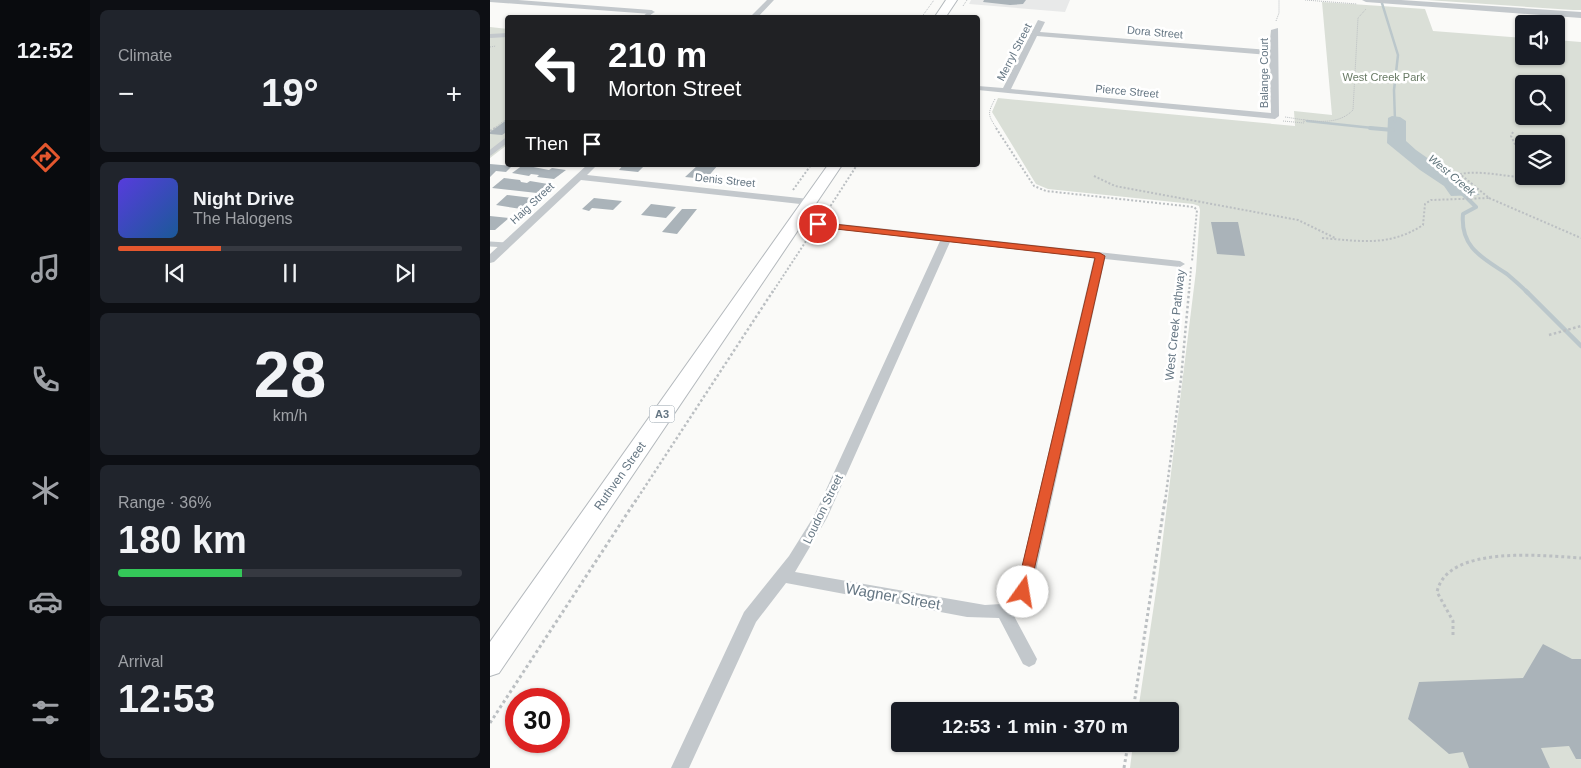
<!DOCTYPE html>
<meta charset="utf-8">
<style>
:root{--surface:#171b24;--page:#20242c;--text:#f1f3f6;--muted:#9ea1a6;--line:#363941;--accent:#e4572e}
body{margin:0;font-family:Helvetica,sans-serif;background:var(--page);color:var(--text);height:100vh;display:flex;flex-direction:column;font-size:19px;white-space:nowrap}
*{box-sizing:border-box;margin:0}
p{font-size:16px;color:var(--muted)}
.icon{flex:none;width:28px;height:28px;fill:none;stroke:currentColor;stroke-width:2;stroke-linecap:round;stroke-linejoin:round}
.map{position:relative;flex:1;overflow:hidden}
.panel{display:flex;flex-direction:column;gap:10px;padding:10px;background:#0d0f14;width:400px}
.panel>*{flex:none}
.top-card{position:absolute;left:15px;top:15px;width:475px;height:152px;border-radius:5px;box-shadow:0 1px 4px #0004;background:#202124;color:#fff;overflow:hidden}
.fabs{position:absolute;left:1025px;top:15px;display:grid;gap:10px}
.fabs a{display:grid;place-items:center;width:50px;height:50px;border-radius:5px;background:var(--surface);box-shadow:0 1px 4px #0004;font-size:25px}
.speed{position:absolute;left:15px;top:688px;display:flex;gap:10px;font-size:25px;font-weight:700;text-align:center}
.speed>*{display:grid;place-content:center;width:65px;height:65px;border-radius:50%;background:var(--surface);box-shadow:0 1px 4px #0004;line-height:1}
.speed .limit{border:8px solid #d22;background:#fff;color:#111}
.pin{position:absolute;display:grid;place-items:center;width:42px;height:42px;color:#fff;margin:-21px;border:2px solid #fff;border-radius:50%;box-shadow:0 1px 5px #0007}
.me{position:absolute;width:55px;margin:-28px;rotate:13deg;stroke-linejoin:round;filter:drop-shadow(0 0 4px #0008)}
.turn{display:flex;align-items:center;gap:18px;height:105px;padding:0 20px;font-size:22px}
.turn .icon{width:65px;height:65px;stroke-width:2.5}
.turn b{display:block;font-size:35px;line-height:42px}
.then{display:flex;align-items:center;height:48px;padding:0 20px;background:#0003;gap:10px;font-size:19px}
.big{font-size:38px;font-weight:600;line-height:1.1}
.panel .tile{flex:1;display:flex;flex-direction:column;justify-content:center;gap:8px;min-width:0;padding:0 18px;border-radius:8px;background:var(--page)}
.panel .dial{align-items:center;gap:0}
.dial b{font-size:65px;line-height:1}
.song{display:flex;align-items:center;gap:15px}
.cover{width:60px;height:60px;border-radius:8px;background:linear-gradient(135deg,hsl(250 70% 55%),hsl(210 70% 35%))}
.played{height:5px;border-radius:2px;background:linear-gradient(90deg,var(--accent) 30%,var(--line) 30%)}
.keys{display:flex;justify-content:space-around;direction:ltr}
.heat{display:flex;justify-content:space-between;align-items:center;font-size:28px;direction:ltr}
.charge{height:8px;border-radius:4px;background:linear-gradient(90deg,#34c759 36%,var(--line) 0)}
.trip{position:absolute;left:401px;top:702px;width:288px;height:50px;border-radius:5px;background:var(--surface);box-shadow:0 1px 4px #0004;font-weight:600;line-height:50px;text-align:center}
main{display:flex;flex:1;min-height:0}
.menu{display:flex;flex-direction:column;width:90px;justify-content:space-around;align-items:center;background:#090b0e;color:var(--muted)}
.menu .icon{width:35px;height:35px}
.menu .selected{color:var(--accent)}
.menu b{font-size:22px;color:var(--text)}
.map>svg:first-child{display:block}
.built{fill:#e8e9e9}
.green{fill:#dadfd7;fill-rule:evenodd}
.water{fill:#bbc7cb}
.lines{fill:none;stroke-linecap:round;stroke-linejoin:round}
.stream-far2{stroke:#bbc7cb;stroke-width:2.5}
.stream-far1{stroke:#bbc7cb;stroke-width:4}
.stream{stroke:#bbc7cb;stroke-width:4.5}
.building{fill:#aab3b9}
.trunk-casing{stroke:#b4b9bd;stroke-width:2}
.path-far3{stroke:#bbbfc2;stroke-width:1;stroke-dasharray:1 1;stroke-linecap:butt}
.path-far2{stroke:#bbbfc2;stroke-width:2;stroke-dasharray:2 2;stroke-linecap:butt}
.path-far1{stroke:#bbbfc2;stroke-width:2.5;stroke-dasharray:2.5 2.5;stroke-linecap:butt}
.path{stroke:#bbbfc2;stroke-width:3;stroke-dasharray:3 3;stroke-linecap:butt}
.service-far1{stroke:#c3c8cc;stroke-width:4}
.service{stroke:#c3c8cc;stroke-width:5}
.minor{fill:#c3c8cc;fill-rule:evenodd}
.tertiary{fill:#c3c8cc;fill-rule:evenodd}
.trunk{fill:#fff;fill-rule:evenodd}
.route{fill:#e4572e;stroke:#94391e}
.labels{text-anchor:middle;dominant-baseline:central;stroke-width:5;stroke-linejoin:round;paint-order:stroke}
.far-street-label{font-size:11px;fill:#657683;stroke:#fff}
.far-park-label{font-size:11px;fill:#687a64;stroke:#fff}
.far-water-label{font-size:11px;font-style:italic;fill:#60757c;stroke:#fff}
.shield{fill:#fff;stroke:#939fa8;stroke-width:1}
.shield-label{font-size:11px;font-weight:bold;fill:#657683}
.street-label{font-size:12px;fill:#657683;stroke:#fff}
.near-street-label{font-size:15px;fill:#657683;stroke:#fff}
</style>
<main>
<nav class="menu">
<b>12:52</b>
<svg class="icon selected" aria-label="directions" viewBox="0 0 24 24"><path d="M12 3l9 9-9 9-9-9zM9 14v-3h6M13 9l2 2-2 2"/></svg>
<svg class="icon" aria-label="music" viewBox="0 0 24 24"><path d="M9 18V5l10-2v13"/><circle cx="6" cy="18" r="3"/><circle cx="16" cy="16" r="3"/></svg>
<svg class="icon" aria-label="phone" viewBox="0 0 24 24"><path d="M5 4h4l2 5-3 2q2 4 5 5l2-3 5 2v4C11 20 4 13 5 4z"/></svg>
<svg class="icon" aria-label="climate" viewBox="0 0 24 24"><path d="M12 3v18M4 7l16 10M4 17L20 7"/></svg>
<svg class="icon" aria-label="car" viewBox="0 0 24 24"><path d="M5 17H2v-5l4-1 3-4h7l3 4 3 1v5h-3M9 17h6M6 11h13"/><circle cx="7" cy="17" r="2"/><circle cx="17" cy="17" r="2"/></svg>
<svg class="icon" aria-label="filters" viewBox="0 0 24 24"><path d="M4 7h16M4 17h16"/><circle cx="9" cy="7" r="2"/><circle cx="15" cy="17" r="2"/></svg>
</nav>
<section class="panel">
<div class="tile"><p>Climate</p>
<div class="heat"><a>−</a><b class="big">19°</b><a>+</a></div>
</div>
<div class="tile">
<div class="song"><i class="cover"></i><div><b>Night Drive</b><p>The Halogens</p></div></div>
<div class="played"></div>
<div class="keys"><svg class="icon" aria-label="previous" viewBox="0 0 24 24"><path d="M18 5L8 12l10 7zM5 5v14"/></svg><svg class="icon" aria-label="pause" viewBox="0 0 24 24"><path d="M8 5v14M16 5v14"/></svg><svg class="icon" aria-label="next" viewBox="0 0 24 24"><path d="M6 5l10 7-10 7zM19 5v14"/></svg></div>
</div>
<div class="tile dial"><b>28</b><p>km/h</p></div>
<div class="tile"><p>Range · 36%</p><b class="big">180 km</b><div class="charge"></div></div>
<div class="tile"><p>Arrival</p><b class="big">12:53</b></div>
</section>
<div class="map">
<svg width="1091" height="768" viewBox="0 0 1091 768">
<rect width="100%" height="100%" fill="#fafaf8"/>
<path class="built" d="M481,0H580L575,12L479,4Z"/>
<path class="green" d="M937,0H1091V10H1083Z
M832,2L935,9L943,31L1034,38V56H1066V40L1091,42V768H640L643,744H680V711H648L668,578L706,271L710,210L709,206L703,204L558,189L546,184L502,112L508,98L805,126L804,111L842,115ZM1034,84H1066V116H1034ZM1034,144H1066V176H1034Z
M0,27L18,29L17,145L0,158Z"/>
<path class="water" d="M902,116L910,117L916,121V141L926,150L990,195L961,196L954,186L930,170L897,143L898,118Z"/>
<g class="lines">
<path class="stream-far2" d="M891,0L908,55L904,90L905,121
M817,121L892,129"/>
<path class="stream-far1" d="M880,128L903,130
M971,192L986,207L973,214C970,248 993,258 1017,274C1024,280 1031,286 1038,293"/>
<path class="stream" d="M1036,291L1091,346"/>
</g>
<path class="building" d="M494,0H536L533,4L520,5L493,2Z
M18,119V131L12,135L0,134V132Z
M0,164L22,166L16,172L6,171L0,177Z
M33,165L59,170L62,168L76,170L64,179L47,177L49,175L41,174L39,176L22,173Z
M133,165H155L148,172L129,170Z
M208,165H228L216,179L195,177Z
M14,178L30,180L31,182L37,183L40,181L58,184L47,193L2,188Z
M17,195L42,198L31,209L6,205Z
M104,198L132,201L123,210L102,208L99,211L92,209Z
M161,204L186,207L176,218L151,215Z
M192,209H207L187,234L172,232Z
M0,216L19,218L5,230H0Z
M721,222H748L755,256L727,254Z
M1053,644L1082,659H1091V759H1086L1079,746L1051,748L1060,768H979L973,752L959,754L918,719L929,682L1033,678Z"/>
<g class="lines">
<g class="trunk-casing">
<path id="trunk" d="M456,0H467L455,18H444Z
M338,165H352L9,673L0,676V642Z"/>
</g>
<path class="path-far3" d="M815,0L867,4
M473,6L477,0
M431,18L444,0
M786,21L789,13V0
M0,47L6,46
M505,99C497,114 498,115 507,129
M795,117C817,120 846,128 863,110L868,18L876,9
M793,121L814,123V119
M3,129L18,118"/>
<path class="path-far2" d="M506,128L544,186L556,191L704,207L707,210L702,261
M0,131L5,128
M1023,132L1021,136L1026,146L1034,155
M604,176L625,186L808,220L845,238
M303,190L321,165
M999,198L1091,238
M334,216L367,165
M832,238C870,241 899,247 933,225L935,204L941,200L999,198L970,174C996,169 1020,180 1046,176
M282,293L322,232
M699,293L701,267"/>
<path class="path-far1" d="M1059,335L1091,326
M145,502L283,291
M675,502L691,379L699,291"/>
<path class="path" d="M963,635V621L947,592C957,544 1055,556 1091,558
M643,711L675,500
M0,723L146,500
M634,768L638,744"/>
<path class="service-far1" d="M154,18L161,12
M0,36L18,35"/>
<path class="service" d="M0,153L18,139
M0,244L16,245"/>
<path class="minor" d="M0,0H28L161,10L165,12L161,14L0,2Z
M277,0H284L267,18H259Z
M548,20L555,22L550,32L779,50L781,30L788,28L789,116L785,119L488,90V86L513,88ZM547,36L779,55L781,113L521,89Z
M97,165H107L97,175L319,199L324,202L319,205L91,180L4,262L0,263V254Z
M305,219L690,261L695,264L690,267L615,259L541,593L531,609L523,614L547,659L545,664L539,667L533,664L509,618L477,617L296,583L266,622L199,768H181L254,612L299,556L324,516L450,241L301,224L300,222ZM460,242L604,258L526,591L519,599L511,604L495,605L305,572L337,518Z"/>
<path class="tertiary" d="M872,0H911L1091,12V18L876,2Z"/>
<use href="#trunk" class="trunk"/>
</g>
<path class="route" d="M325,222L610,253L615,256L538,597L533,599L528,597L526,592L605,258L328,227L325,226Z"/>
<g class="labels">
<g class="far-street-label">
<text transform="translate(665 32) rotate(5)">Dora Street</text>
<text transform="translate(524 52) rotate(-63)">Merryl Street</text>
<text transform="translate(774 73) rotate(-90)">Balange Court</text>
<text transform="translate(637 91) rotate(5)">Pierce Street</text>
<text transform="translate(235 180) rotate(6)">Denis Street</text>
<text transform="translate(42 203) rotate(-43)">Haig Street</text>
</g>
<g class="far-park-label">
<text x="894" y="77">West Creek Park</text>
</g>
<g class="far-water-label">
<text transform="translate(962 175) rotate(40)">West Creek</text>
</g>
<rect class="shield" x="159.5" y="405.5" width="25" height="17" rx="4"/>
<g class="shield-label">
<text x="172" y="414">A3</text>
</g>
<g class="street-label">
<text transform="translate(685 325) rotate(-84)">West Creek Pathway</text>
<text transform="translate(130 476) rotate(-55)">Ruthven Street</text>
<text transform="translate(333 509) rotate(-64)">Loudon Street</text>
</g>
<g class="near-street-label">
<text transform="translate(403 596) rotate(10)">Wagner Street</text>
</g>
</g>
</svg>
<div class="fabs">
<a><svg class="icon" aria-label="sound" viewBox="0 0 24 24"><path d="M4 9h4l5-4v14l-5-4H4zM17 9q2 3 0 6"/></svg></a>
<a><svg class="icon" aria-label="search" viewBox="0 0 24 24"><circle cx="10" cy="10" r="6"/><path d="M15 15l6 6"/></svg></a>
<a><svg class="icon" aria-label="layers" viewBox="0 0 24 24"><path d="M12 4l9 5-9 5-9-5zM3 14l9 5 9-5"/></svg></a>
</div>
<div class="speed"><div class="limit">30</div></div>
<div class="pin" style="left:328px;top:224px;background:#d93025"><svg class="icon" aria-label="arrive" viewBox="0 0 24 24"><path d="M6 21V4h12l-3 4 3 4H6"/></svg></div>
<svg class="me" style="left:533px;top:592px" viewBox="-20 -20 40 40"><circle r="19" fill="#fff"/><path d="M0-13L10 11 0 6-10 11z" fill="#e4572e"/></svg>
<div class="trip">12:53 · 1 min · 370 m</div>
<div class="top-card">
<div class="turn"><svg class="icon" aria-label="left" viewBox="0 0 24 24"><path d="M17 20v-9H6M10 6l-5 5 5 5"/></svg><div><b>210 m</b>Morton Street</div></div>
<div class="then">Then<svg class="icon" aria-label="arrive" viewBox="0 0 24 24"><path d="M6 21V4h12l-3 4 3 4H6"/></svg></div>
</div>
</div>
</main>
